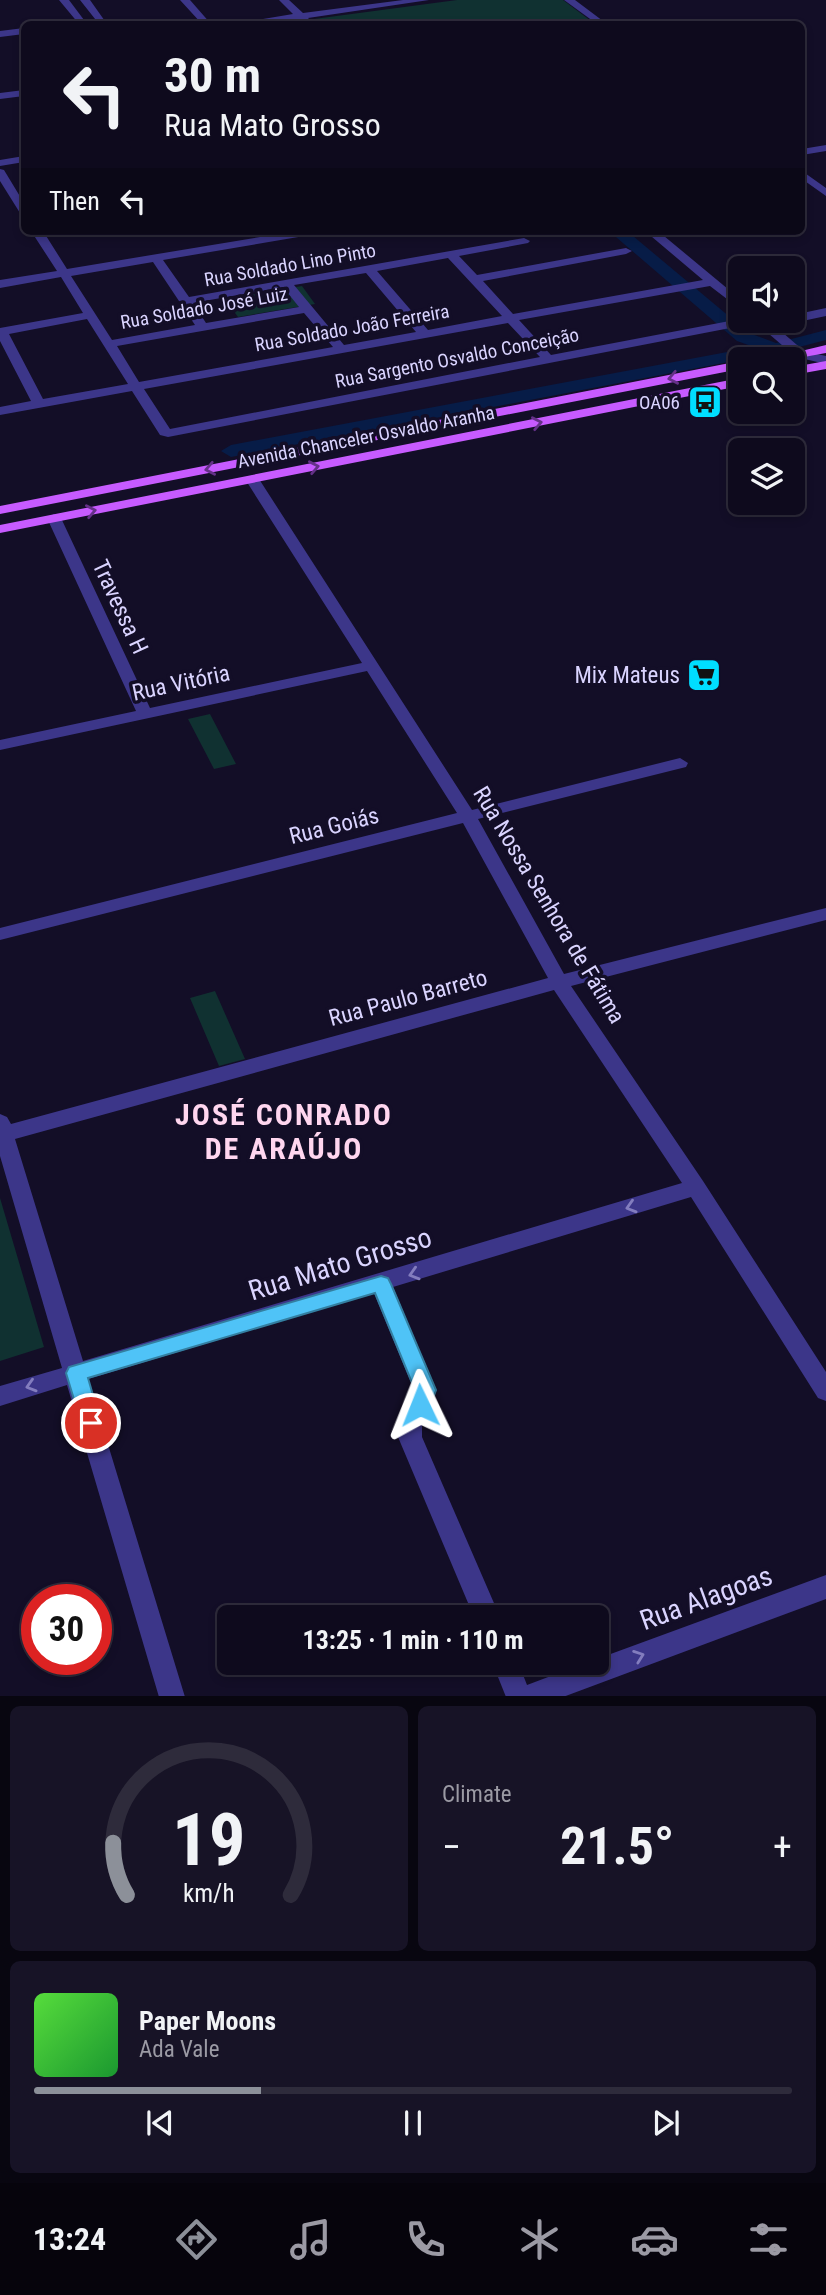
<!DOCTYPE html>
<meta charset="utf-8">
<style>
:root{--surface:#0e0a1d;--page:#171326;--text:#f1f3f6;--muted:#9b9aa4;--line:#2e2b3b;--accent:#8c9099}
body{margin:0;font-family:"Roboto Condensed",sans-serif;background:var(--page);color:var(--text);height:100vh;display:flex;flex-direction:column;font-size:26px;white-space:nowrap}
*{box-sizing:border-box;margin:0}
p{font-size:23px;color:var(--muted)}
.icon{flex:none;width:38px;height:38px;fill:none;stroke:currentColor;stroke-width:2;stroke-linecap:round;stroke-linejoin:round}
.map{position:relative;height:1696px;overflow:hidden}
.panel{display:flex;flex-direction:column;gap:10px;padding:10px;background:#080610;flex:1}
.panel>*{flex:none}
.top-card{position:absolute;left:21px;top:21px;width:784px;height:214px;border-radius:10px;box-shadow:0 4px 10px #0003,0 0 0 2px var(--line);background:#0e0a1d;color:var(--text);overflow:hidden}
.tools{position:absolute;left:728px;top:256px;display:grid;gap:14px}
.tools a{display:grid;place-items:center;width:77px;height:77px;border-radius:10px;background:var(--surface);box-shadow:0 4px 10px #0003,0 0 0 2px var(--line);font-size:35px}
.speed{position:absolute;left:21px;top:1584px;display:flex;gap:14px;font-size:35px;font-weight:700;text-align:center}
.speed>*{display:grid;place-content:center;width:91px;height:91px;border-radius:50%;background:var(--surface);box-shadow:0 4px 10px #0003,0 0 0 2px var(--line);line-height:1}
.speed .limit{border:10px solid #d22;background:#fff;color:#111}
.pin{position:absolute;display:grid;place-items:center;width:60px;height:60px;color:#fff;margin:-30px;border:4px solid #fff;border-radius:50%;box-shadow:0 2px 7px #0007}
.me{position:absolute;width:77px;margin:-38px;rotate:358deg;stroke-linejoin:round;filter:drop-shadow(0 0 5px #0008)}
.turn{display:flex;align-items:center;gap:24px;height:147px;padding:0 28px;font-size:32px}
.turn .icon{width:91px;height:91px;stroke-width:2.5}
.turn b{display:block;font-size:49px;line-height:60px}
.then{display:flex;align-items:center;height:66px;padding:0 28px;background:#0003;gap:14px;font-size:26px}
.big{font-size:52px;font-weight:700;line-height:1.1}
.panel .tile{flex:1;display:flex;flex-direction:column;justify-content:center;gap:10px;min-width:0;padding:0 24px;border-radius:10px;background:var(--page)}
.panel .dial{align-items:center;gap:0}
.dial svg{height:182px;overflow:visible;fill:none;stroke:var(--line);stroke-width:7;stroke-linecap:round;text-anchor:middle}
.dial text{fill:var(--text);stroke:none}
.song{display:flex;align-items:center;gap:21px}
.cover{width:84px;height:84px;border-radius:10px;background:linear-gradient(135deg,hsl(110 70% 55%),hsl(130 70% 35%))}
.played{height:7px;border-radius:4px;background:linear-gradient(90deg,var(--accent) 30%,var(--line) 30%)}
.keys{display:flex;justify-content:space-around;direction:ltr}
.heat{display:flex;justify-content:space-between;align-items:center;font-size:38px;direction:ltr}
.panel .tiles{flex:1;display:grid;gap:10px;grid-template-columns:1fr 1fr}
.tile:last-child{grid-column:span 2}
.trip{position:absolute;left:217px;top:1605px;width:392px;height:70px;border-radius:10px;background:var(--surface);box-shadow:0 4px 10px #0003,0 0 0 2px var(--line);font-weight:700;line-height:70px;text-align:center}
.menu{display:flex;height:112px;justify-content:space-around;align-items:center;background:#06040c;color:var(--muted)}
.menu .icon{width:49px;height:49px}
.menu .on{color:var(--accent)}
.menu b{font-size:32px;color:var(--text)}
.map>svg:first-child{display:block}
.green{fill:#103131}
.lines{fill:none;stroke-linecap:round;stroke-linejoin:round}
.canal{fill:#071c47;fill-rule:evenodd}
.minor{fill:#3c3689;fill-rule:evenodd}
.major{fill:#c75bff;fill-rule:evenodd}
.oneway{stroke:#643188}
.oneway2{stroke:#837dbe}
.route{fill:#4fc3f7;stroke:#337fa1;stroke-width:2}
.labels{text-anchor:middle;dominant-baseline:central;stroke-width:7;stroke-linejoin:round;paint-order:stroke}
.far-street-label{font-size:19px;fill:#dad4ff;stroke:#130e27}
.far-poi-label{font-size:19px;fill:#dad4ff;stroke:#130e27;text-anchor:end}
.street-label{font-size:23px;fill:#dad4ff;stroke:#130e27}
.poi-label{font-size:23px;fill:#dad4ff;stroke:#130e27;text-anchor:end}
.near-street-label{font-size:28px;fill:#dad4ff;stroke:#130e27}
.district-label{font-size:30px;font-weight:bold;letter-spacing:2px;fill:#ffd6ef;stroke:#130e27}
</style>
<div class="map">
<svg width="826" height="1697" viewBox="0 0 826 1697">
<rect width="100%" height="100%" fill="#130e27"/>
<path class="green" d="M457,0H563L595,24H320L314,19Z
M302,286L315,304L238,317L225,299Z
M210,714L236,764L214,769L188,719Z
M215,991L245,1059L219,1066L190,998Z
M0,1198L44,1347L0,1361Z"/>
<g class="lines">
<path class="canal" d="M609,231H627L749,333L776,343L826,330V340L776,353L231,457L221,451L231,445L754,347L737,341Z"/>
<path class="minor" d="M59,0H69L87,24H79Z
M80,0H90L107,24H99Z
M180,0H190L211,24H202Z
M279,0H289L303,13L403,0H429L308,18L312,22L308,24L299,19L257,24H234L293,14Z
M564,0H575L607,24H597Z
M24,28V34L0,37V31Z
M24,90V96L0,99V93Z
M826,145V151L802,155V149Z
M24,156V162L0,166V160Z
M0,169L4,170L24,203V214L20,213L0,181Z
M802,171L826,188V196L802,179Z
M31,231H43L67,269L296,231H322L316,234L163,260L189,297L524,238L530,241L528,243L459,256L477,275L626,248L632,251L626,254L483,281L513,314L703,280L645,231H658L740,299V309L710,286L519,320L551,355L740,319L768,320L804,351L826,356V364L796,357L756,323L168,437L160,435L132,391L0,415V407L31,401L0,341V328L83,313L61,277L0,288V280L57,271ZM448,258L502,316L428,330L377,271ZM153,262L195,325L112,340L71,276ZM366,273L416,332L344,345L294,285ZM283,287L299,307L206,323L193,303ZM304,313L333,347L139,382L117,346ZM87,319L128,384L43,399L9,334ZM508,323L540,357L170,429L144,389Z
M826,308V316L793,323L788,320H793V315Z
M252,475L259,479L472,810L680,758L688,763L686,767L478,819L564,974L826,908V920L571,986L703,1181L826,1372V1401L818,1398L691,1197L393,1287L436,1390L422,1424V1437L500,1617H474L398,1437L399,1424L414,1390L374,1293L88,1379L185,1697H159L67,1385L0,1406V1386L62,1368L0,1156V1114L7,1117L11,1124L548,978L463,823L0,940V928L457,813L367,671L0,750V740L136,711L47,518L54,514L61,518L150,708L362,663L245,479ZM554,990L682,1183L83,1361L15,1139Z
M826,1575V1599L563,1697H506L492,1662H518L527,1685L588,1662H597V1659Z"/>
<path class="major" d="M826,345V353L793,359H768Z
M740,361V369L0,514V506Z
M826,361V369L793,375V367Z
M740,378V386L0,533V525Z"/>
</g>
<defs><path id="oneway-chevron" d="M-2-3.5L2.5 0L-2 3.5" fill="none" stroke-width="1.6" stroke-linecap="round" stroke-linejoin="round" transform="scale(1.75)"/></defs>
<g class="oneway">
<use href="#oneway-chevron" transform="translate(673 378) rotate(169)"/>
<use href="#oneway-chevron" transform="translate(537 423) rotate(-11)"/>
<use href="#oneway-chevron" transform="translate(314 467) rotate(-11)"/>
<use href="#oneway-chevron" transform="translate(210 469) rotate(169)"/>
<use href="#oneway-chevron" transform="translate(91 511) rotate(-11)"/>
</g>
<g class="oneway2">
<use href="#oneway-chevron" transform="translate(631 1207) rotate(163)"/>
<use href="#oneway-chevron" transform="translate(414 1274) rotate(163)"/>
<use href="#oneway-chevron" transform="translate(31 1386) rotate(163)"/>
<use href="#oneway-chevron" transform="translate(639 1656) rotate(-20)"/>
</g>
<path class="route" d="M381,1276L388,1278L391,1284L436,1390L428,1412L420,1414L413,1412L410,1405L415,1390L375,1293L88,1378L101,1423L98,1429L91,1432L83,1429L66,1373L69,1367Z"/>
<defs>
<g id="bus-square" transform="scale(1.75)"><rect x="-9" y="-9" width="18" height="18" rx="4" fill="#00deff" stroke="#130e27"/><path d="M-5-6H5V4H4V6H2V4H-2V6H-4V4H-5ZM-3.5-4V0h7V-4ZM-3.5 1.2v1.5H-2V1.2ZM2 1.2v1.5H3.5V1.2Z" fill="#111"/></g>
<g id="supermarket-square" transform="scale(1.75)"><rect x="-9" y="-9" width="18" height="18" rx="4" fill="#00deff" stroke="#130e27"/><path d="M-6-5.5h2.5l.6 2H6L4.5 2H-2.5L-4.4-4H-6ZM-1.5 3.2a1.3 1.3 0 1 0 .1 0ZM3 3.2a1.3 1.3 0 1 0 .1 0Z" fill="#111"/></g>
</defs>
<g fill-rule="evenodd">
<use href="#bus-square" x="705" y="402"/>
<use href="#supermarket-square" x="704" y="675"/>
</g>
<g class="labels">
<g class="far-street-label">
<text transform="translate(290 265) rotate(-10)">Rua Soldado Lino Pinto</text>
<text transform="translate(204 308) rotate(-10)">Rua Soldado José Luiz</text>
<text transform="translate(352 328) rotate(-10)">Rua Soldado João Ferreira</text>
<text transform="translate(457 358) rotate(-11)">Rua Sargento Osvaldo Conceição</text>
<text transform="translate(366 437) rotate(-11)">Avenida Chanceler Osvaldo Aranha</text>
</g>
<g class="far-poi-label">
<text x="680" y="402">OA06</text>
</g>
<g class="street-label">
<text transform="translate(120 607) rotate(65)">Travessa H</text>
<text transform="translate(181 683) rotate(-12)">Rua Vitória</text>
<text transform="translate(334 826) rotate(-14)">Rua Goiás</text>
<text transform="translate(549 905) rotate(59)">Rua Nossa Senhora de Fátima</text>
<text transform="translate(408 998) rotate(-15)">Rua Paulo Barreto</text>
</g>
<g class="poi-label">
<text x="680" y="675">Mix Mateus</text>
</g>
<g class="near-street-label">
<text transform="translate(340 1264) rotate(-17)">Rua Mato Grosso</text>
<text transform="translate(706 1598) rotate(-20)">Rua Alagoas</text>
</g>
<g class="district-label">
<text x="284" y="1114">JOSÉ CONRADO<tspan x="284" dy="34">DE ARAÚJO</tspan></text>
</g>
</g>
</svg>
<div class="tools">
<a><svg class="icon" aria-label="sound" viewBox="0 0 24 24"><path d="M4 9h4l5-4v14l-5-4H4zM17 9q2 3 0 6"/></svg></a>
<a><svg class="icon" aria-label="search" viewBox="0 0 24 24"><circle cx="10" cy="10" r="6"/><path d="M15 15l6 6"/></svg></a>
<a><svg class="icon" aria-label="layers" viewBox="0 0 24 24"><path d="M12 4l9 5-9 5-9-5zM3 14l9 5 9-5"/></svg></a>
</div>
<div class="speed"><div class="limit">30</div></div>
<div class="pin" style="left:91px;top:1423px;background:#d93025"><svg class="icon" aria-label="arrive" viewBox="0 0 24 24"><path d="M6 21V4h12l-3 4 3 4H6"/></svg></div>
<svg class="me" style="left:420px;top:1405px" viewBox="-20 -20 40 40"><path d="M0-17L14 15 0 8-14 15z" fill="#4fc3f7" stroke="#fff" stroke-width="4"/></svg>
<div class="trip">13:25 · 1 min · 110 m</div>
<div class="top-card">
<div class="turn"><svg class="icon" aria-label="left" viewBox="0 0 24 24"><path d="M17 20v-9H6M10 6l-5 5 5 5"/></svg><div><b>30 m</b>Rua Mato Grosso</div></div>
<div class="then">Then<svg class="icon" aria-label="left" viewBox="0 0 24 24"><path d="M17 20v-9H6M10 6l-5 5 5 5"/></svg></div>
</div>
</div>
<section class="panel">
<div class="tiles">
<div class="tile dial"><svg viewBox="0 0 100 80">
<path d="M14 69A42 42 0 1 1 86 69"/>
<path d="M14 69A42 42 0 0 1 8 46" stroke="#8c9099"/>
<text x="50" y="56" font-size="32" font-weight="700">19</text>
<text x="50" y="72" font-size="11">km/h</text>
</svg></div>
<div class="tile"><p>Climate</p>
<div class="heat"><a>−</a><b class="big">21.5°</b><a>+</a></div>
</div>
<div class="tile">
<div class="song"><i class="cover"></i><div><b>Paper Moons</b><p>Ada Vale</p></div></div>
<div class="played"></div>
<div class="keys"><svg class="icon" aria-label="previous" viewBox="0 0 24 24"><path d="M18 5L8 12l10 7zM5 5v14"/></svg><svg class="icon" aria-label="pause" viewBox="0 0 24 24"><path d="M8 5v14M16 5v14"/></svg><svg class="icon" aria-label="next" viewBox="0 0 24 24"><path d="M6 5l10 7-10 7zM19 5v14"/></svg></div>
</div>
</div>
</section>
<nav class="menu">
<b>13:24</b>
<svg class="icon on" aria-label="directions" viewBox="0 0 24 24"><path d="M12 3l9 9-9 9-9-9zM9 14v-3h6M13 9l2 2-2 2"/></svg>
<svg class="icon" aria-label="music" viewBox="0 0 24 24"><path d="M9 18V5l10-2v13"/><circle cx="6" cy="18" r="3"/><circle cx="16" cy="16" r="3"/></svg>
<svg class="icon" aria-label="phone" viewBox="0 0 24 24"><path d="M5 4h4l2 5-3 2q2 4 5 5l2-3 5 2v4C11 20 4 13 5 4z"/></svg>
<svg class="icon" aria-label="climate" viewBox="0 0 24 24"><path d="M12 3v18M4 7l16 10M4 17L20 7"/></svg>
<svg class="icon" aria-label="car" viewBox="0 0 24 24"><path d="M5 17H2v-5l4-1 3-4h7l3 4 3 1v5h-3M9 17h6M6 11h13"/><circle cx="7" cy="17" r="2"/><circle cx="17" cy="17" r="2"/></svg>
<svg class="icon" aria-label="filters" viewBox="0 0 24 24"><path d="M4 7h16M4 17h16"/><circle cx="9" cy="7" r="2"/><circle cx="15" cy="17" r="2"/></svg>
</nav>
